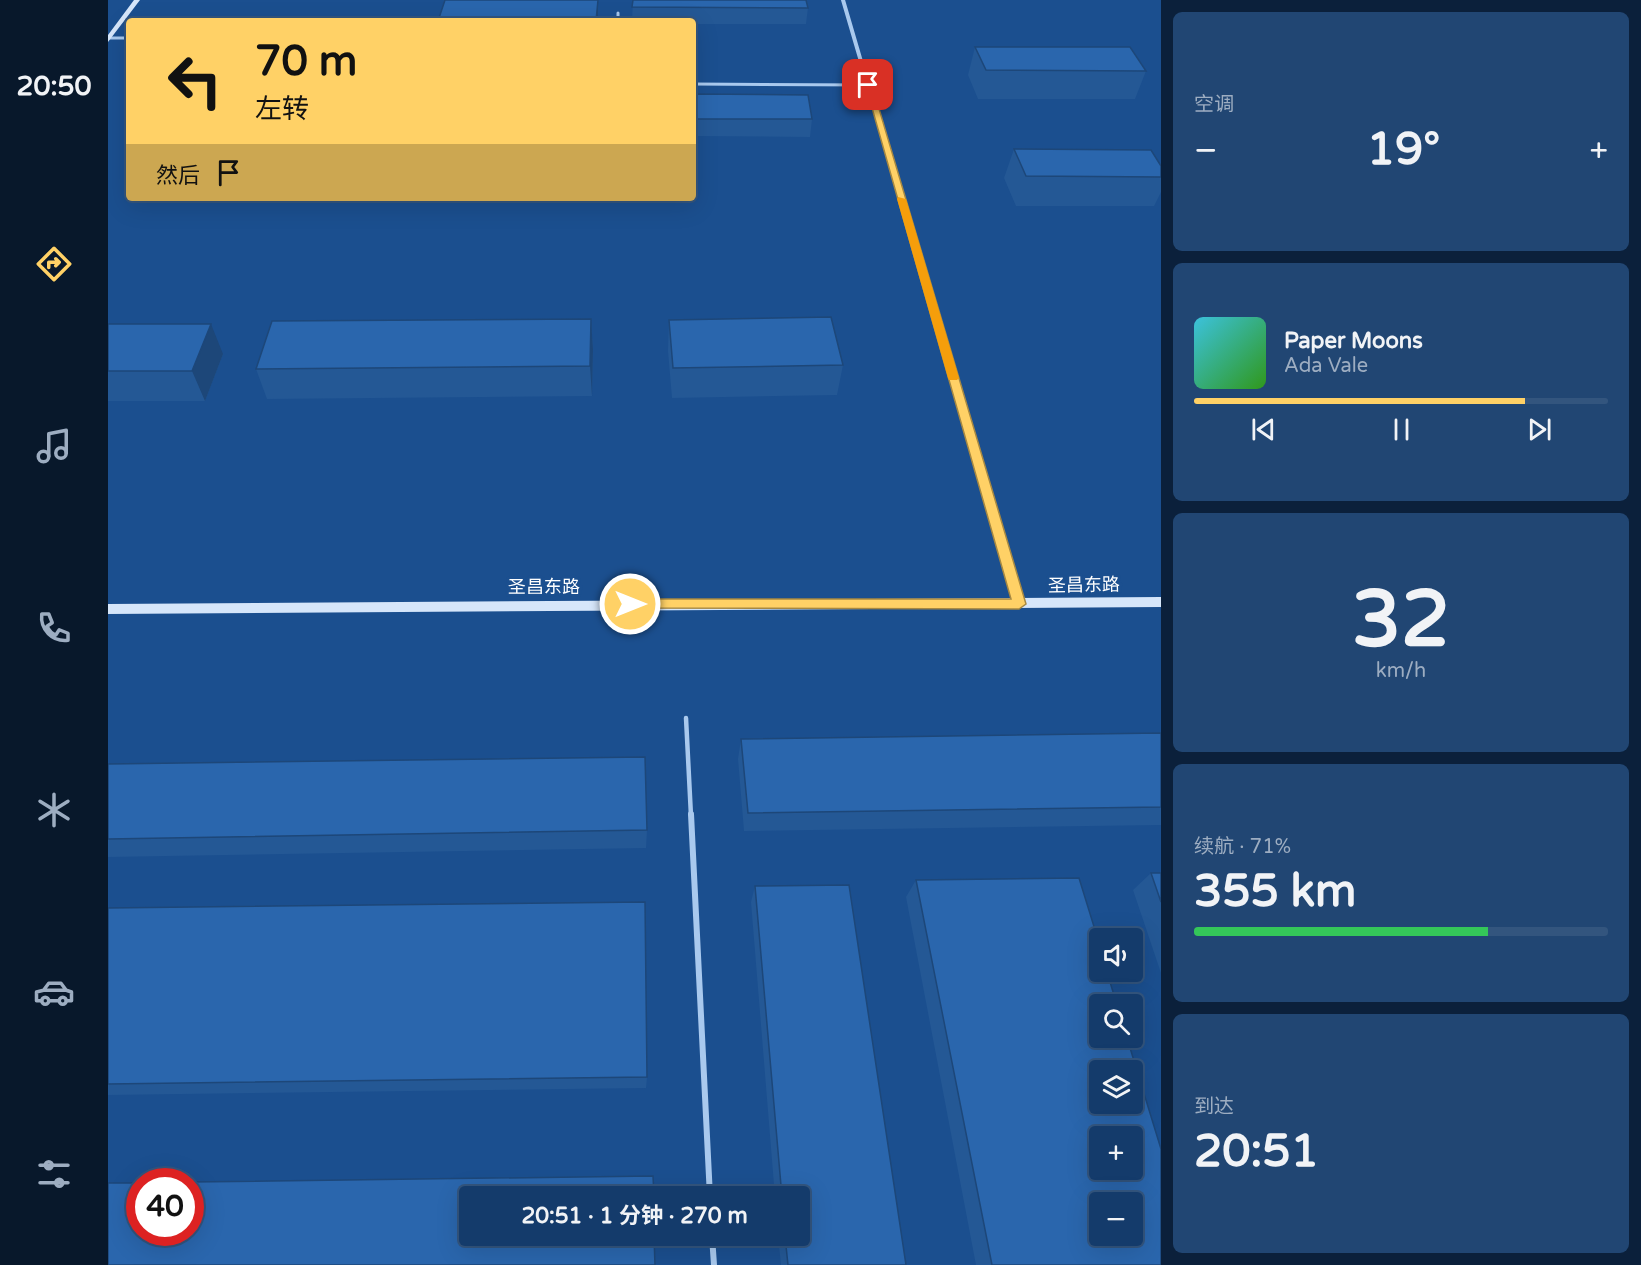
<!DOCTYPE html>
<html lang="zh">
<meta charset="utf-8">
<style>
:root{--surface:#143b6b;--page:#214673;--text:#f1f3f6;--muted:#9dadc1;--line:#33557e;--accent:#ffd166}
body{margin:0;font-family:"Varela Round","Noto Sans SC",sans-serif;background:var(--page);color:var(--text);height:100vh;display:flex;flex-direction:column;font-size:22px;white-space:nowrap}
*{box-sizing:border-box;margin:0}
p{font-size:20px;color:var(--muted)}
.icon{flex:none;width:33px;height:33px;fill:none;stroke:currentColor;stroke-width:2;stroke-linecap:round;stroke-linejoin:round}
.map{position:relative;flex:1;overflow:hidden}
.side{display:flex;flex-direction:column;gap:12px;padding:12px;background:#0b203b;width:480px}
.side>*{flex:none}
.top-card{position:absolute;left:18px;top:18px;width:570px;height:183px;border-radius:6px;box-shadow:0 6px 24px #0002,0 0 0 2px var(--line);background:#ffd166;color:#111;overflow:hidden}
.fabs{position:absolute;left:981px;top:928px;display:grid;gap:12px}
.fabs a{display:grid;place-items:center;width:54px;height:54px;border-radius:6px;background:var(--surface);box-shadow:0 6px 24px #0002,0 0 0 2px var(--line);font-size:30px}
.speed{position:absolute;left:18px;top:1168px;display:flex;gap:12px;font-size:30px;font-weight:700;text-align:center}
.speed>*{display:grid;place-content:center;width:78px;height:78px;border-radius:50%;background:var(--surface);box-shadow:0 6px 24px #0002,0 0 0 2px var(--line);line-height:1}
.speed .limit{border:9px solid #d22;background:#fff;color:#111}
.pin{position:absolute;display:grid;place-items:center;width:51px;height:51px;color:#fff;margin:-26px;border-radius:12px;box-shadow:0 3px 9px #0006}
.me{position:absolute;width:66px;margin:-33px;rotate:90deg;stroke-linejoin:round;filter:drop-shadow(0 0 4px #0008)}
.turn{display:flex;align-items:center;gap:21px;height:126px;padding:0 30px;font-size:27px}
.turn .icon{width:78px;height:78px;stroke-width:2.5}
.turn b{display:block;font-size:42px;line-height:51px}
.then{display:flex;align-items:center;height:57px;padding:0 30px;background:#0003;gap:12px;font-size:22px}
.big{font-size:45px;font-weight:700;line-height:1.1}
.side .card{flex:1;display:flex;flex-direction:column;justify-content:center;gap:9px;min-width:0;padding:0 21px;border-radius:9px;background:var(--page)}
.side .dial{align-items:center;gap:0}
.dial b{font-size:78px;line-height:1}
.song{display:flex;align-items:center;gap:18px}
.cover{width:72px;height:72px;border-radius:9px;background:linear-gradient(135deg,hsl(190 70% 55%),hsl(110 70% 35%))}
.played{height:6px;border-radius:3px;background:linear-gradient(90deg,var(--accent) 80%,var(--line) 80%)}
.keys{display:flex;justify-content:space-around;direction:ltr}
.heat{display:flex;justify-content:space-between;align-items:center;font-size:33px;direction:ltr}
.charge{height:9px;border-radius:4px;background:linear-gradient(90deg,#34c759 71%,var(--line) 0)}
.trip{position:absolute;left:351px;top:1186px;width:351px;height:60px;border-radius:6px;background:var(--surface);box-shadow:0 6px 24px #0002,0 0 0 2px var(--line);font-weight:700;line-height:60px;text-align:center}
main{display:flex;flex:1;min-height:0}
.tab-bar{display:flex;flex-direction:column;width:108px;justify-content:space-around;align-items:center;background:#08182b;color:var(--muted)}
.tab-bar .icon{width:42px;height:42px}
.tab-bar .selected{color:var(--accent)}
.tab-bar b{font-size:27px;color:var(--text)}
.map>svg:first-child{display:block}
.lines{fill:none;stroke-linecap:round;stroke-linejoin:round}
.lane-far2{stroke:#a9c9ee;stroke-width:3}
.lane-far1{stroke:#a9c9ee;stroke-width:4.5}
.lane{stroke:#a9c9ee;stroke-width:6}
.street-far2{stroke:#a9c9ee;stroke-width:4}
.street-far1{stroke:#a9c9ee;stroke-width:4.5}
.street{stroke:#a9c9ee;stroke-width:6}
.secondary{fill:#d6e6fa;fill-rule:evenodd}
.wall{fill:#245895}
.shaded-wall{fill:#1d4779}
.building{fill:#2a66ad;stroke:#1d4779;stroke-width:1.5;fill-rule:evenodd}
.route{fill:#ffd166;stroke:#a68842;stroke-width:1.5}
.slow{fill:#f59e0b}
.labels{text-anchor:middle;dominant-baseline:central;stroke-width:6;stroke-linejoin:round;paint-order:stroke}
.street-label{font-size:18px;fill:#fff;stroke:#1b4f8f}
</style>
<main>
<nav class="tab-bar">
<b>20:50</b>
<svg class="icon selected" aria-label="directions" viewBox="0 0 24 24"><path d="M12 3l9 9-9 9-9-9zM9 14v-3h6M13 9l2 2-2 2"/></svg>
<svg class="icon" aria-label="music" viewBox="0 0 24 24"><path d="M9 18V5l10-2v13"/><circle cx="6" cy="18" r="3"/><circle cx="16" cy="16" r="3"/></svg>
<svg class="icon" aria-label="phone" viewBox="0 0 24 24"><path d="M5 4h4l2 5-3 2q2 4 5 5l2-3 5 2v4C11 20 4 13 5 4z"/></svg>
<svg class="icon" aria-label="climate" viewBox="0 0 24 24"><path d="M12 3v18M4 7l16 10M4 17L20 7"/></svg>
<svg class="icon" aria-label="car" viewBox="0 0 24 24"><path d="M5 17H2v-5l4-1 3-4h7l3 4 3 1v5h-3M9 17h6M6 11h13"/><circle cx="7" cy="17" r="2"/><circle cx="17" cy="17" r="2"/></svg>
<svg class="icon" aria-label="filters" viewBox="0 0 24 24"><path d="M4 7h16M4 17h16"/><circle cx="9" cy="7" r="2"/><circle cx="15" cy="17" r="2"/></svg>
</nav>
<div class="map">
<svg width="1053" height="1265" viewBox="0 0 1053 1265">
<rect width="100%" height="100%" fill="#1b4f8f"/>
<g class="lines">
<path class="lane-far2" d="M510,13V21
M2,38H21
M585,84L760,85"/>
<path class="lane-far1" d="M578,718L583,816"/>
<path class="lane" d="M583,814L602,1197
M604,1236L606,1265"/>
<path class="street-far2" d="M735,0L795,205"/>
<path class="street-far1" d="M794,203L872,470"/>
<path class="street" d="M872,469L911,604"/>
<path class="secondary" d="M26,0H32L0,42V35Z
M1053,597V607L0,614V604Z"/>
</g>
<path class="wall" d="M525,0L700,8L698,24H585V21H524Z
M867,47L1038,71L1027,99H870L860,75Z
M585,94L704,119L702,137L585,136Z
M906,149L1053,166V192L1046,206H908L896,178Z
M483,319L485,349L484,396L159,399L148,369Z
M561,320L735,365L729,395L564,398L560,351Z
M0,324L115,354L97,401H0Z
M1053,733V825L636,831L630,759L633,739Z
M0,764L539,830L538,848L0,857Z
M1043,873H1053V973L1025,890Z
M808,880L1053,1265H868L798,897Z
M647,886L798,1265H673L670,1236H692V1197H667L643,902Z
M0,908L539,1077L538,1088L0,1095Z"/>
<path class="shaded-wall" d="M490,0V21H488Z
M483,319L485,349L484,396L482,366Z
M103,324L115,354L97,401L84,371Z"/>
<path class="building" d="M337,0H490L488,21H330Z
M525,0H698L700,8L524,7Z
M867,47H1022L1038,71L878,70Z
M585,94L700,95L704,119H585Z
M906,149L1043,150L1053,166V177L918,176Z
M723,317L735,365L565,368L561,320Z
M483,319L482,366L148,369L164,321Z
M0,324H103L84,371H0Z
M1053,733V807L640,813L633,739Z
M537,757L539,830L0,839V764Z
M1043,873H1053V902Z
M971,878L992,946V972H999L1009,1005H992V1038H1019L1053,1149V1265H884L808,880ZM992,1071H1024V1104H992ZM992,1137H1024V1170H992ZM992,1203H1024V1236H992Z
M741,885L798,1265H680L677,1236H692V1197H674L647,886Z
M537,902L539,1077L0,1084V908Z
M545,1176L546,1197H362V1236H546L547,1265H0V1183H32V1233H82V1182Z"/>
<path class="route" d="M757,83L764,85L918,604L911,609L518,608L516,604L522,599H903Z"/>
<path class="slow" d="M790,197L798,199L851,378L849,380H841L840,378L789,199Z"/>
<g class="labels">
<g class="street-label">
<text transform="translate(976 585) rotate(-1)">圣昌东路</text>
<text x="436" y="587">圣昌东路</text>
</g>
</g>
</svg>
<div class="fabs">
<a><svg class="icon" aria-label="sound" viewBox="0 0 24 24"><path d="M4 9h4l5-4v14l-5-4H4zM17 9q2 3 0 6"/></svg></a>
<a><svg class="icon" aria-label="search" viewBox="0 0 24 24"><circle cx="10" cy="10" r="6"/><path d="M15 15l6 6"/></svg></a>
<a><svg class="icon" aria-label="layers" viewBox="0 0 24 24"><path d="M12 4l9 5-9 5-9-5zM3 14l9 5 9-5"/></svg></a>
<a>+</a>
<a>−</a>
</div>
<div class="speed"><div class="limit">40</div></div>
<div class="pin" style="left:760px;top:85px;background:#d93025"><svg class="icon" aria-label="arrive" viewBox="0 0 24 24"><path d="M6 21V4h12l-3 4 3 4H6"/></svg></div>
<svg class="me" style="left:522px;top:604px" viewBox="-20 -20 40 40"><circle r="17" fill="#ffd166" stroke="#fff" stroke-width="3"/><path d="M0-11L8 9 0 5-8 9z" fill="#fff"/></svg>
<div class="trip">20:51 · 1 分钟 · 270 m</div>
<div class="top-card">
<div class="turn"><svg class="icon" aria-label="left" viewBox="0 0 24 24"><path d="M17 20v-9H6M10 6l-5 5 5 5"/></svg><div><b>70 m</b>左转</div></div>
<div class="then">然后<svg class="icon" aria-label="arrive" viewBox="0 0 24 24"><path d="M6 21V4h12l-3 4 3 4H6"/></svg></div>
</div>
</div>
<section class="side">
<div class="card"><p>空调</p>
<div class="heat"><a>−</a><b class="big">19°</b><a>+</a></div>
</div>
<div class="card">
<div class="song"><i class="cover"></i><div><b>Paper Moons</b><p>Ada Vale</p></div></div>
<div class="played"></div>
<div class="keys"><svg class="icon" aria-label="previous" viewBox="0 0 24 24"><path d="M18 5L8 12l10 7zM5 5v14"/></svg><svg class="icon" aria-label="pause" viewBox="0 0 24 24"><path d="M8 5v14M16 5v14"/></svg><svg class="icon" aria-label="next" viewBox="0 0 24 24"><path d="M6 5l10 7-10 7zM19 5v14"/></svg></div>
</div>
<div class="card dial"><b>32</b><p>km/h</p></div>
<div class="card"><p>续航 · 71%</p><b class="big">355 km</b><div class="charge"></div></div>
<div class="card"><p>到达</p><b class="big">20:51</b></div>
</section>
</main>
